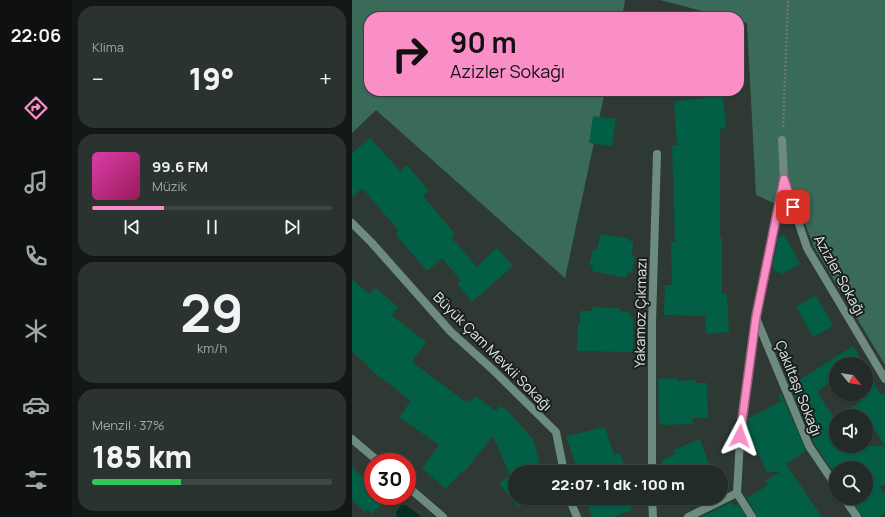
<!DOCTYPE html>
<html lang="tr">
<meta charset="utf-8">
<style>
:root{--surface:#222b27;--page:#2a332f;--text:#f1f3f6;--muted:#a2a7a7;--line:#3f4744;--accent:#fa8fc8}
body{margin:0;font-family:Manrope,sans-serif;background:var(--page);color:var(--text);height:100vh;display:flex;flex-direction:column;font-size:15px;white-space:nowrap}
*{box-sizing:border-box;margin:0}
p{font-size:13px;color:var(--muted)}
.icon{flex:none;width:22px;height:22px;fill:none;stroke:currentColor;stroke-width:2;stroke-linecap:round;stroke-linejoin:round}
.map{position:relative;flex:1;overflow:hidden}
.drawer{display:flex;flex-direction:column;gap:6px;padding:6px;background:#131815;width:280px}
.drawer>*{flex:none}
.hud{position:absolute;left:12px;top:12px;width:380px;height:84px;border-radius:16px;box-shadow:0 1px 3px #0004,0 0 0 1px var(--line);background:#fa8fc8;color:#111;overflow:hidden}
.needle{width:26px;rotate:120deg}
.tools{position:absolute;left:477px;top:357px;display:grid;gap:8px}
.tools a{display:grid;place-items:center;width:44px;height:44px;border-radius:50%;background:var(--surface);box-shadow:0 1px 3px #0004,0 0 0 1px var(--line);font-size:20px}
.speed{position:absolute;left:12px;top:453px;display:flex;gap:8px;font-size:20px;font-weight:700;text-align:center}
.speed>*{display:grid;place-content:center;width:52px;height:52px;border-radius:50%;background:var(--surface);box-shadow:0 1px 3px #0004,0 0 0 1px var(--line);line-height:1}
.speed .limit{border:6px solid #d22;background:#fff;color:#111}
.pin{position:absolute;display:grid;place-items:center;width:34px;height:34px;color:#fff;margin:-17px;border-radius:8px;box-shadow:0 2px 6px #0006}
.me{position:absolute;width:44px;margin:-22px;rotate:4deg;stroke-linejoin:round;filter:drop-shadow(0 0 3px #0008)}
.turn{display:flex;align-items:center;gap:14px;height:84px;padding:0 20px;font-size:18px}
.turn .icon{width:52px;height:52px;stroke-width:2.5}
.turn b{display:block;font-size:28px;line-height:34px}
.big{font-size:30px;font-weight:800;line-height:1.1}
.drawer .tile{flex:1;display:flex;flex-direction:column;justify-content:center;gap:6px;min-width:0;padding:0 14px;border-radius:16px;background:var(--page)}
.drawer .dial{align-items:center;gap:0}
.dial b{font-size:52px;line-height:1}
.song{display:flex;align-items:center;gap:12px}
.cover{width:48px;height:48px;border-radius:6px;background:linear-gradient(135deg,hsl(320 70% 55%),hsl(330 70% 35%))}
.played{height:4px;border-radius:2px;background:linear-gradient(90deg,var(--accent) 30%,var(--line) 30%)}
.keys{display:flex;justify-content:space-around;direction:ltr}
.heat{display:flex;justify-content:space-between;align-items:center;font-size:22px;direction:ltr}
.charge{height:6px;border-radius:3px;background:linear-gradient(90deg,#34c759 37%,var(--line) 0)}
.trip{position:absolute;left:156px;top:465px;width:220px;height:40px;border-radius:20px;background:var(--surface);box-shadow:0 1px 3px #0004,0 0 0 1px var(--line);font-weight:800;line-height:40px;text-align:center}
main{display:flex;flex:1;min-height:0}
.menu{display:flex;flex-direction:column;width:72px;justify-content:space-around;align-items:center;background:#0e1110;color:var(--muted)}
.menu .icon{width:28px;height:28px}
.menu .active{color:var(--accent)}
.menu b{font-size:18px;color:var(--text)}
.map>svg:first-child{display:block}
.green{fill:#3a6b59}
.water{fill:#032d21}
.building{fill:#035e46}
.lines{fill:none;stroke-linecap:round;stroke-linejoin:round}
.path{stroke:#6d7672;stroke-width:2.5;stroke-dasharray:2 2;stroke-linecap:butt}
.street{stroke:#6e8b7f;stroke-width:8}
.route-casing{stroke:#a25d82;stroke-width:10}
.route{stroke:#fa8fc8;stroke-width:7}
.labels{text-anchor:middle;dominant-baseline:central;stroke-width:4;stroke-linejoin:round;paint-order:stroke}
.street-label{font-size:14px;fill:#e3eae7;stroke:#1a1f1d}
</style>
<main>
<nav class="menu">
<b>22:06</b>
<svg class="icon active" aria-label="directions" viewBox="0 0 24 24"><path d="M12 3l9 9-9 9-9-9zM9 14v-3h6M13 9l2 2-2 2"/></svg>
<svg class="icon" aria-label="music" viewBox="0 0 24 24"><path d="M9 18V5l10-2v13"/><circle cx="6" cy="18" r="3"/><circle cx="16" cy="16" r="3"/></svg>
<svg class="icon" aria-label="phone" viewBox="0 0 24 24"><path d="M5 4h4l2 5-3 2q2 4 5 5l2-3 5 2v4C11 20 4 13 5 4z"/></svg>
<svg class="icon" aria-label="climate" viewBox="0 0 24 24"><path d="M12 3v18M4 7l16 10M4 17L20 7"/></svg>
<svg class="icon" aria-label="car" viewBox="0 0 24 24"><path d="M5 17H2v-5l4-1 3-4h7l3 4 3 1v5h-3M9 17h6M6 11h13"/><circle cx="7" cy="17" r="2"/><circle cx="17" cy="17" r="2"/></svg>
<svg class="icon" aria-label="filters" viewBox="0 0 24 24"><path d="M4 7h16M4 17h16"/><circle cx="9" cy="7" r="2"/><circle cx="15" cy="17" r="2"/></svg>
</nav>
<section class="drawer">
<div class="tile"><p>Klima</p>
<div class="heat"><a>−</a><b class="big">19°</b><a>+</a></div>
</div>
<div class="tile">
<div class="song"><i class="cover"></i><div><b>99.6 FM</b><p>Müzik</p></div></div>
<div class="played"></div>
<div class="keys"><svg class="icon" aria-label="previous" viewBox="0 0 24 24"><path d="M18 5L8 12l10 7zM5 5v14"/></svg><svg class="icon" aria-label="pause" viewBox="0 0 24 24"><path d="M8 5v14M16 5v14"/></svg><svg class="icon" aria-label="next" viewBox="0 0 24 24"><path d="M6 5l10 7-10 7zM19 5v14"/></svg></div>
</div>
<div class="tile dial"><b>29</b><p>km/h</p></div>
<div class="tile"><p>Menzil · 37%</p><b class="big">185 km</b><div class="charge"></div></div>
</section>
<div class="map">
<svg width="533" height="517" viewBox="0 0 533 517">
<rect width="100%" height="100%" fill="#2e3934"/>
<path class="green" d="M0,0H273L270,17H17V91H253L213,278L24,110L0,133Z
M308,0H533V365L462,247L448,211L435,209L404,195L395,23L387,21V17H373Z"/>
<path class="water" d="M49,505H54L69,517H45L44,512Z"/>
<path class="building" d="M371,94L374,128L368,129V238H370V294H375L377,332L354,334L353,316L312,315L313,285H320L319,242H323L320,145H325L322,104H324V101L355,98L354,96Z
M241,116L264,119L260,146L237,143Z
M18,138L48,171L55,165L77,191L71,196L103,234L99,237L125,267L145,248L161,266L120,302L105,284L109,281L90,258L75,271L43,234L47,231L10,188L0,197V153Z
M249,234L276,238L275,240L282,242L279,255L283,256L280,273L276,272L275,278L240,271L241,265H237L241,249L245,250Z
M432,234L448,264L428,275L427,271L424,273L420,267L426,238Z
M0,279L17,294L24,288L38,300L46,307L39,315L74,342L60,362L114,402L116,399L120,401L123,396L144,411L148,406L151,408L152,407L181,439L190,472H163V498H178L166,507L147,484L158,475L141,436L111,473L109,472L94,489L70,468L87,445L47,417L59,401L15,367L16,365L0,352Z
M464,295L481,326L461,337L444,307Z
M240,307L268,308L267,311L277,312V317H281V352L225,351L226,325H228V311H240Z
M501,346L511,364H484V378L465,392L484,421V446H533L514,416H487L509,401L505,394H514V369L528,394H533V484L528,487L533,495V513L528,517H510L499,498H514V468H478L462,443L438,386Z
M325,378V381L344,380V383H355L356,418H340L342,424L309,425V423H307L306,379Z
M429,393L454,451L434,464L470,517H405L395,498L416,485L413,481L428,472H415L395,430V422L397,421L395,419L430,401L426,395Z
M253,427L262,455L268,453L274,472H226L214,436Z
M348,439L360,472H313L309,461L323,454L321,450Z
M0,467L21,487V496H37L20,514L15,509L13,512L0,500Z
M234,498H275L280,510L262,517H240Z
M380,502L382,506L386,504L394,517H349Z"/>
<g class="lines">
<path class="path" d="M431,127L436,0"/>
<path class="street" d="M430,140L432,179L455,248L533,379
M0,223L19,242L99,332L140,369L204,432L212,472
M404,318L457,446L484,486
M0,439L27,462
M300,472V322L305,154
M55,486L91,517
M385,493L389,422L404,317L432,179
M385,493L400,517
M217,498L225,517
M300,498L301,517
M492,498L505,517
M336,517L385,493"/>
</g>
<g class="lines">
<g class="route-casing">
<path id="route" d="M388,436L404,317L432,179L441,207"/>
</g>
<use href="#route" class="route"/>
</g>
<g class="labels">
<g class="street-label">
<text transform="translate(488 275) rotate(61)">Azizler Sokağı</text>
<text transform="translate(288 313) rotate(-89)">Yakamoz Çıkmazı</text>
<text transform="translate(141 351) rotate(45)">Büyük Çam Mevkii Sokağı</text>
<text transform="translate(447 388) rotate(68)">Çakıltaşı Sokağı</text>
</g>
</g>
</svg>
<div class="tools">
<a><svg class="needle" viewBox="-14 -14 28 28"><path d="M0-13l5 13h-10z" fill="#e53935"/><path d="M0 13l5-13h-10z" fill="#a2a7a7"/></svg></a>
<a><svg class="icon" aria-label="sound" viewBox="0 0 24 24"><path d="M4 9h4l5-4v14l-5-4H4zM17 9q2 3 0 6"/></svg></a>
<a><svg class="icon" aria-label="search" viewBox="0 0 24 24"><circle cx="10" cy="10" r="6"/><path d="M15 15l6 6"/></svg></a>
</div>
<div class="speed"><div class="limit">30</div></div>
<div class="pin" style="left:441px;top:207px;background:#d93025"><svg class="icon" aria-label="arrive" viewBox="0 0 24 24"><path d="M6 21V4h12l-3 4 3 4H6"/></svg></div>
<svg class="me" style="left:388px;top:436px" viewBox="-20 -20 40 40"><path d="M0-17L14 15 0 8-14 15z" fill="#fa8fc8" stroke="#fff" stroke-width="4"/></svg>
<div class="trip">22:07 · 1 dk · 100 m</div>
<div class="hud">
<div class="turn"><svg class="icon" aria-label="right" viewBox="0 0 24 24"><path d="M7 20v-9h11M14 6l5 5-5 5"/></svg><div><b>90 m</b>Azizler Sokağı</div></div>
</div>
</div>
</main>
